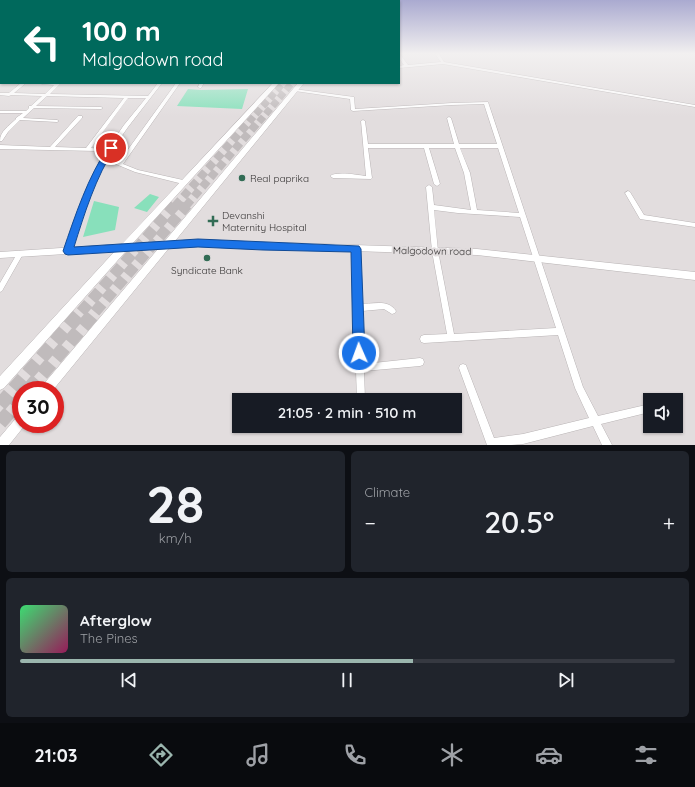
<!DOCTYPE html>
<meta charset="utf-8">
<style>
:root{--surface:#171b24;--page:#20242c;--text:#f1f3f6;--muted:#9ea1a6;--line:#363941;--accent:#9bb6ae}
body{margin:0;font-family:Quicksand,sans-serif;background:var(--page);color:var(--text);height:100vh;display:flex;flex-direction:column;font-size:15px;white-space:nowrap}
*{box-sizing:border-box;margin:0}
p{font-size:13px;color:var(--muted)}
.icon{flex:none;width:22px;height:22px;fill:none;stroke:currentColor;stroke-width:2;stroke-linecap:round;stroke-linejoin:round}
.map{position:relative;height:445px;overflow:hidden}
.sheet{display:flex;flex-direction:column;gap:6px;padding:6px;background:#0d0f14;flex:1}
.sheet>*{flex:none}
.guide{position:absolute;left:0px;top:0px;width:400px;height:84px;box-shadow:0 1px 3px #0004;background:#00695c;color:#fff;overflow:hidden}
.fabs{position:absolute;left:643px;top:393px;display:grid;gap:8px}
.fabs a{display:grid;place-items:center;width:40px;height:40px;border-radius:0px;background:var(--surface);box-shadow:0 1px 3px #0004;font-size:20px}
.speed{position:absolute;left:12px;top:381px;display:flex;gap:8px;font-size:20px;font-weight:700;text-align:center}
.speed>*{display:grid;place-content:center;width:52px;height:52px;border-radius:50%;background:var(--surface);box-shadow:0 1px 3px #0004;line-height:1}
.speed .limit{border:6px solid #d22;background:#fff;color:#111}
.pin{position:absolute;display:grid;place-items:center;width:34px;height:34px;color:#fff;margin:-17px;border:2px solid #fff;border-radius:50%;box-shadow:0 1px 4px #0007}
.me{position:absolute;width:44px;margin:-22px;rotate:358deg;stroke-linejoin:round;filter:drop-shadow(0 0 3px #0008)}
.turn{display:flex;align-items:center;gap:14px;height:84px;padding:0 16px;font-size:18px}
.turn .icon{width:52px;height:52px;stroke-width:2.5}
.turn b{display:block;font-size:28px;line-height:34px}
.big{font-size:30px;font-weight:600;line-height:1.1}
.sheet .widget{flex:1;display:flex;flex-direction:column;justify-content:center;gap:6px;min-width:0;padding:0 14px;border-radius:6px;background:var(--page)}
.sheet .dial{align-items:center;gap:0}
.dial b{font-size:52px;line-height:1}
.song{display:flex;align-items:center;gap:12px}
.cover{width:48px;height:48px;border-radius:6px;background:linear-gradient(135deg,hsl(140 70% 55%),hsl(330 70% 35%))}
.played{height:4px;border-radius:2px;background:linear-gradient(90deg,var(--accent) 60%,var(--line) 60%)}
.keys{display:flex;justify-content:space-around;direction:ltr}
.heat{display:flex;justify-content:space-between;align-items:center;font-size:22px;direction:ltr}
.sheet .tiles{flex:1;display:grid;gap:6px;grid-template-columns:1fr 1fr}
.widget:last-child{grid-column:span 2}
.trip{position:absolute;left:232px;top:393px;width:230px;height:40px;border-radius:0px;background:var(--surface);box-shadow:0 1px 3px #0004;font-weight:600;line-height:40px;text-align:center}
.menu{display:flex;height:64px;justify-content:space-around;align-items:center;background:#090b0e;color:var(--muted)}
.menu .icon{width:28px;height:28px}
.menu .current{color:var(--accent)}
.menu b{font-size:18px;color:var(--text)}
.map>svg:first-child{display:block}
.building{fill:#88e0bb}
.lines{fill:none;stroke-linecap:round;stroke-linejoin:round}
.primary-tunnel-far3{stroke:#c0bbbc;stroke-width:7;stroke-dasharray:7 3.5;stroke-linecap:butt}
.primary-tunnel-far2{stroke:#c0bbbc;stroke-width:8;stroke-dasharray:8 4.5;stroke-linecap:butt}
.primary-tunnel-far1{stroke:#c0bbbc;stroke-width:11;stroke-dasharray:11 5.5;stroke-linecap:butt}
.primary-tunnel{stroke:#c0bbbc;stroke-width:14;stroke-dasharray:14 7;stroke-linecap:butt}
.minor-casing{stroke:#b9b4b5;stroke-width:1}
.tertiary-casing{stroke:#b9b4b5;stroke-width:1}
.minor{fill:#fff;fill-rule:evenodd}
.tertiary{fill:#fff;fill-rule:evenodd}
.route{fill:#1a73e8;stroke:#114b97}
.poi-dot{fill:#326c55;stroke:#e2ddde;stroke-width:1.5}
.labels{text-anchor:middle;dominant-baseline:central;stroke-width:4;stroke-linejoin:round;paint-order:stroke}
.poi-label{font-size:10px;fill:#373535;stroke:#e2ddde;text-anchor:start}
.street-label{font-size:10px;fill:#373535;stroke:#e2ddde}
</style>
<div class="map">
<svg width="695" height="445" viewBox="0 0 695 445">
<rect width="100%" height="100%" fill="#e2ddde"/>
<path class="building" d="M188,89L201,90L248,89L242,109L177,106Z
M150,194L159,197L147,212L134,208Z
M94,201L119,207L115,230L83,237Z"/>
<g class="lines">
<path class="primary-tunnel-far3" d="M249,122L283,83
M259,122L292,83"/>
<path class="primary-tunnel-far2" d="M175,206L250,121
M186,206L259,121"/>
<path class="primary-tunnel-far1" d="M81,312L175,205
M95,312L187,205"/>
<path class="primary-tunnel" d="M28,390L96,311
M0,405L82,311
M0,423L21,399"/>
<g class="minor-casing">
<path id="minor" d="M399,54H400L408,65L441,62L435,54H439L444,62L695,105V107L443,64L399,68V66L404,65L399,58Z
M0,66H1V68H0Z
M21,83H26L14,93L45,94L54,85L42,84L40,83H61L50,94L148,96L158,83H162L128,127L107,157L119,162L176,83H180L123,164L138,170L183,180L186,182L183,184L135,172L106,160L81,219L71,251L70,253H66L65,251L75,219L101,158L98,151L0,149V145L50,147L78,116H82V118L55,147L86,148L124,98L47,96L36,106L101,107L103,108L101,109L34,108L23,118L57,120L59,121L57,122L20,120L8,132L2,141H0C0,131 9,126 16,119V118L23,113H0V111H26L29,108V106H31L42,96L11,95L9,96L0,95V93H9ZM128,98H146L124,125L104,154L102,149L91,148Z
M200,83H204L201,88H200L198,87Z
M294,89L354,97L355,109L452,103L488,102L583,387L598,416L650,404V412L601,424L612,445H602L593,426L523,444L511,445H487L459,368L460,365L463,364L466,365L467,368L494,438L523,434L589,418L575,388L558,335L424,343L421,342L420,339L421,336L424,335L447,334L432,251L426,187L429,185L432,187L434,205L471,210L464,173L455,148H429L440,184L437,186L434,184L424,148H368L372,178L371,179L333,178L330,176C337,171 357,175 366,176L361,121L363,120L365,121L368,144H454L447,118L449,117L451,118L459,144H497L484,104L452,105L353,111L351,110L350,99L295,91L293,90ZM460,148H498L519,213L477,210L470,173ZM434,210L458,213L520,217L556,328L454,334L438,251Z
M628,191L630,192L644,215L695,223V227L640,219L625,193Z
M356,246L358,247L359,249L361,304C374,304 388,299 396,311L395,313L392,314L384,309L362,311L364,364L420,358L423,359L424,362L423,365L420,366L364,371L365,400H357L356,370L355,368L356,366L354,310L353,308L354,306L353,249L354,247Z
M20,251L22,252L23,254L2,291L0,292V283L18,252Z"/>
</g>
<g class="tertiary-casing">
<path id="tertiary" d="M273,83H279L132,244L164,242L298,83H304L175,241L198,240L477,249L695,272V280L477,255L198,246L169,248L53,390H40L42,386L158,249L126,251L4,388L0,390V376L115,251L0,258V252L122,244Z
M21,415V424H26L25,425L9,445H0V437L17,417Z"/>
</g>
<use href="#minor" class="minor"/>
<use href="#tertiary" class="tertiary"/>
</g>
<linearGradient id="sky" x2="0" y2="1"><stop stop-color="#aaaad0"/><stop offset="0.46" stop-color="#f2f0f0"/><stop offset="1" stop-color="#f2f0f0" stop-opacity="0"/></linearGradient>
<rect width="695" height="117" fill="url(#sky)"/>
<path class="route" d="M111,145L115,148C96,176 84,215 74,247L198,239L359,246L361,249L365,353L363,357L359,359L355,357L353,353L351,252L263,250L198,247L68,255L65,254L63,251C75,216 88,176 109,146Z"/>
<g class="poi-dot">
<circle cx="242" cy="178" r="4"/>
<path d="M211 215h4v4h4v4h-4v4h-4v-4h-4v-4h4z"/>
<circle cx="207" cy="258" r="4"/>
</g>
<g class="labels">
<g class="poi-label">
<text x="250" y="178">Real paprika</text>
<text x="222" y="215">Devanshi<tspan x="222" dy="12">Maternity Hospital</tspan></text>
<text x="207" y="270" text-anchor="middle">Syndicate Bank</text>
</g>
<g class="street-label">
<text transform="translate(432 251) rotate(1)">Malgodown road</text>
</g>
</g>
</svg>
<div class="fabs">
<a><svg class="icon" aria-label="sound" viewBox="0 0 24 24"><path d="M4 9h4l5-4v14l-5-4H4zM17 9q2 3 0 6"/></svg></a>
</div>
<div class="speed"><div class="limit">30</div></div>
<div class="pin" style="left:111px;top:148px;background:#d93025"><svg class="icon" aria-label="arrive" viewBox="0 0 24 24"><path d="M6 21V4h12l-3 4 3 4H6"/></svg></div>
<svg class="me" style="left:359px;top:353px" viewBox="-20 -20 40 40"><circle r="17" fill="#1a73e8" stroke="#fff" stroke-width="3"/><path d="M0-11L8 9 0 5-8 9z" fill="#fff"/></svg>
<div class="trip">21:05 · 2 min · 510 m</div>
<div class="guide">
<div class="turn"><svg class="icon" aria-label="left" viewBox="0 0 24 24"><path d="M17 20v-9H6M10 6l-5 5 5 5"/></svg><div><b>100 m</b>Malgodown road</div></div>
</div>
</div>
<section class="sheet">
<div class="tiles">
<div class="widget dial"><b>28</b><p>km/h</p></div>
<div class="widget"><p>Climate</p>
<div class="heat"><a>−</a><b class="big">20.5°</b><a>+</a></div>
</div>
<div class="widget">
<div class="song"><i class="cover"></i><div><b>Afterglow</b><p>The Pines</p></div></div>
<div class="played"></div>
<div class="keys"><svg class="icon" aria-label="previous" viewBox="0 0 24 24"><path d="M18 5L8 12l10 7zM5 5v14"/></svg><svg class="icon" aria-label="pause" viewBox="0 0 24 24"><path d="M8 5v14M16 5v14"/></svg><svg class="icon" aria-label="next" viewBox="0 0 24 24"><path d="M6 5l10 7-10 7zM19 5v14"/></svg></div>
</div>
</div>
</section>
<nav class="menu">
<b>21:03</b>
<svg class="icon current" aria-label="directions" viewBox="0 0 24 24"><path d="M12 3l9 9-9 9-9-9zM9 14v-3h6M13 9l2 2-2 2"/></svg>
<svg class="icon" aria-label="music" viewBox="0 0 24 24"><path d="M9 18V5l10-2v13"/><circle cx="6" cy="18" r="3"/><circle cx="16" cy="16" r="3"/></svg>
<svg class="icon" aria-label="phone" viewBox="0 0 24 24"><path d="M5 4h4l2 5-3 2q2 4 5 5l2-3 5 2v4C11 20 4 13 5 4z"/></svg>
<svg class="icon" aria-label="climate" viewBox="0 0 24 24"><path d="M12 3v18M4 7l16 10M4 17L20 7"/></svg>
<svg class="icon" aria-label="car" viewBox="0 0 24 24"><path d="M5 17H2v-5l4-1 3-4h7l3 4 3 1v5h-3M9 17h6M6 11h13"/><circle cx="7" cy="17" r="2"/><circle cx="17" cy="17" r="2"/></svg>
<svg class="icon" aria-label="filters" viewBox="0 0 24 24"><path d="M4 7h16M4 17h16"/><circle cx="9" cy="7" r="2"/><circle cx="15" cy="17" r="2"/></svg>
</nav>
